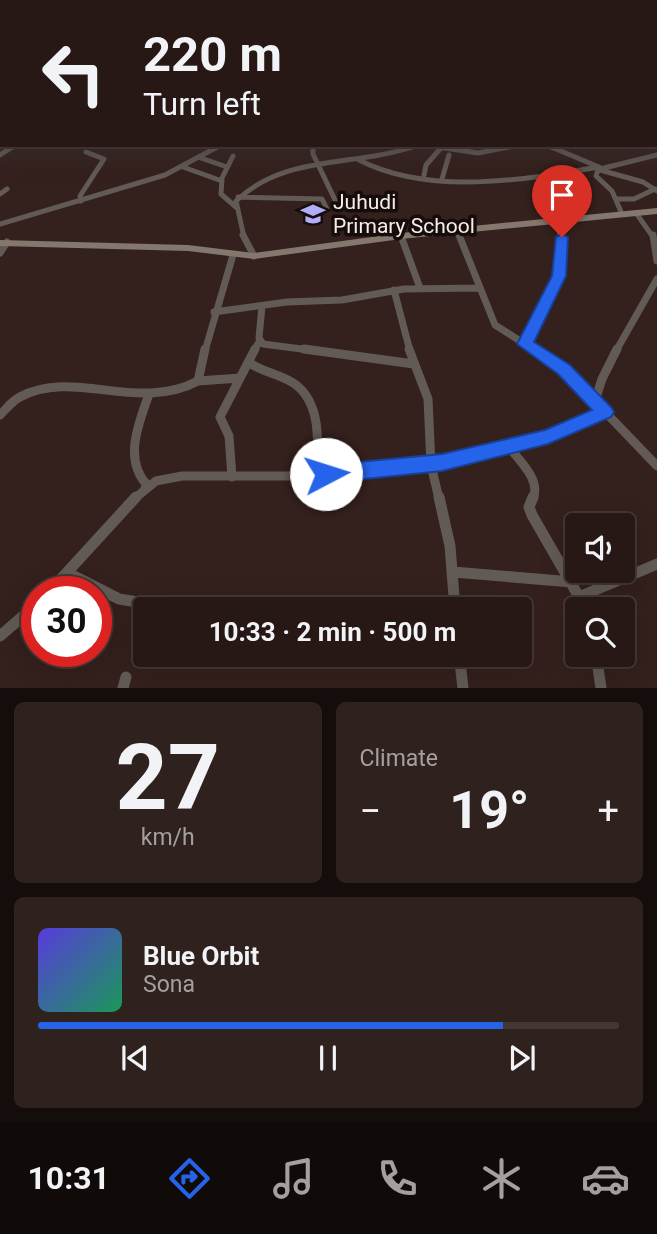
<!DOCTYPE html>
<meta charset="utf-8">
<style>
:root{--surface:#271815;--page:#2f211e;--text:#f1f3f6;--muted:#a4a0a0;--line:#433734;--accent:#2563eb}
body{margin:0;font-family:Roboto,sans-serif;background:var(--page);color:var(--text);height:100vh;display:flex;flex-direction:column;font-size:26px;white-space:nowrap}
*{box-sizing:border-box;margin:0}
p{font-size:23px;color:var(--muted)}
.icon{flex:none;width:38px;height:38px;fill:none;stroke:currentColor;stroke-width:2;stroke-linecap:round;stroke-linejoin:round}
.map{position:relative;height:688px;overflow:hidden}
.sheet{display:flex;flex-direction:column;gap:14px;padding:14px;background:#150d0c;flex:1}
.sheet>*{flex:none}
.banner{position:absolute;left:0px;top:0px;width:658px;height:147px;box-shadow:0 7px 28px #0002,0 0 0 2px var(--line);background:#271815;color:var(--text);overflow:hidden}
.fabs{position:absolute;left:565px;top:513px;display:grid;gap:14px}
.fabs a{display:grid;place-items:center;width:70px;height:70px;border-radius:7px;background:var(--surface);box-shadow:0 7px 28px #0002,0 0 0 2px var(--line);font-size:35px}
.speed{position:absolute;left:21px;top:576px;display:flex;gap:14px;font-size:35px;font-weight:700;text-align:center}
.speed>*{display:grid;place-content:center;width:91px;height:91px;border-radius:50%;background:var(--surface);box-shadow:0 7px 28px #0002,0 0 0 2px var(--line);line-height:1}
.speed .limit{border:10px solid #d22;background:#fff;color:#111}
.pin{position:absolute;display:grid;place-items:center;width:60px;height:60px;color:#fff;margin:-72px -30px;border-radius:50% 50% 50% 0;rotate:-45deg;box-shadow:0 0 7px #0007}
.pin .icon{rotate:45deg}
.me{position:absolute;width:77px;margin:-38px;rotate:85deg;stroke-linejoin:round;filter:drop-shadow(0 0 5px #0008)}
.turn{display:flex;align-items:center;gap:24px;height:147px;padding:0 28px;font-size:32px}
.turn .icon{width:91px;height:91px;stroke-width:2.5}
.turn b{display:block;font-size:49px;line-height:60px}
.big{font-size:52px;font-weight:700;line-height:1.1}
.sheet .widget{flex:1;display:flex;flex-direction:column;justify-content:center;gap:10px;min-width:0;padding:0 24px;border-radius:10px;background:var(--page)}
.sheet .dial{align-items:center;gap:0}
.dial b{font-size:91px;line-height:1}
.song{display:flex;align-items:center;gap:21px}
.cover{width:84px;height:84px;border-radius:10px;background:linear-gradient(135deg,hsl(250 70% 55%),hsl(150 70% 35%))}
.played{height:7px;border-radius:4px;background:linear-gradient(90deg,var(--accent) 80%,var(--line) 80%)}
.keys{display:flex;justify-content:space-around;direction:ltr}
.heat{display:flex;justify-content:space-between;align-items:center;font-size:38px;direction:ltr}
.sheet .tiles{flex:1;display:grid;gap:14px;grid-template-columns:1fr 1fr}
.widget:last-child{grid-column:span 2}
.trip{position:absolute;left:133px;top:597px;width:399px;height:70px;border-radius:7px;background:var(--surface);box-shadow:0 7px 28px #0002,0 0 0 2px var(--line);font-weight:700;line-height:70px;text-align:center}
.tab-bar{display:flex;height:112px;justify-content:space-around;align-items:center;background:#100a08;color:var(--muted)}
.tab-bar .icon{width:49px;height:49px}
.tab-bar .active{color:var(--accent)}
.tab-bar b{font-size:32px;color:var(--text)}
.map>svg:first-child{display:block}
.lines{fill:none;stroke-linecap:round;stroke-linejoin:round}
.street-far4{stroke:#625a54;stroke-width:4.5}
.street-far3{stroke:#625a54;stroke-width:5}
.street-far2{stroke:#625a54;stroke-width:7}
.street-far1{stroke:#625a54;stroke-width:9}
.street{stroke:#625a54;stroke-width:11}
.secondary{fill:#84776e;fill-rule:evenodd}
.route{fill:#2563eb;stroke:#184099;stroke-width:2}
.labels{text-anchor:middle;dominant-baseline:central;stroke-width:7;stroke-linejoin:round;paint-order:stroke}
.far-poi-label{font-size:21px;fill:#f9ebe8;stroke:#150d0b;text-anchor:start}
</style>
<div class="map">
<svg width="657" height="688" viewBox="0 0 657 688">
<rect width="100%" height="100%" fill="#34201c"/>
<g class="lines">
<path class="street-far4" d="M313,145V148
M426,145L443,148
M549,146L553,148
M11,148L15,145
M216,148L220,145
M410,148L418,145
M505,148L518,145"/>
<path class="street-far3" d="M313,146V154L336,202
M432,146L478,153L514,146
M549,146L599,167L596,176L612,191L622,214
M0,155L14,146
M233,156L222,178L221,194L237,208
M201,158L227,167
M359,160C429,196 524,180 599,167
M183,167L222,181
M600,169L657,155
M600,170L643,182L657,191
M424,175L426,165L440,149
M442,179L449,155
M0,194L7,189
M238,197L322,199L327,209
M617,199H634L655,189
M81,201L80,196L104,159L86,152
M636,213L653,237
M556,222L561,237
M0,224L165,175L219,146
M458,232L460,237
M244,237L236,201C285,154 355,167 415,146"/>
<path class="street-far2" d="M243,235L254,256
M459,235L495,325L536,351
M653,235L657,261
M401,236L420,288
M0,253L7,242
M394,290L410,351
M262,306L259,338L263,344L317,351
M214,312L287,302L342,300L404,289L479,288
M525,344L560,269L561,235
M205,351L233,255
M254,351L259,342
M616,351L657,279"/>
<path class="street-far1" d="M304,349L414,364
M409,349L428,399L431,465L439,499
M533,349L564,369L657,466
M248,362C261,371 274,373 288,380C323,397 318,444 317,475
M198,381L240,378
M595,401L602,379L617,349
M0,415C6,409 13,400 20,397C74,368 137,413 198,381L205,349
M510,448C521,463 541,480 533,499
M232,477L229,436L220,417L255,349
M145,488L147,485C123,459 139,423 149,394
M134,499L156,481L182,476H309L441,463L528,444L605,412"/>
<path class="street" d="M439,497L450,546L455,609
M533,497L529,507L532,515L586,609
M453,572L572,582
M68,573L119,599L181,609
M49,592L136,497
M581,596L657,564
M415,609L454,601
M0,636L37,604
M459,654L463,688
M596,654L601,688
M123,688L126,677"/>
<path class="secondary" d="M657,208V214L401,239L254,259L188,251L0,246V240L188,245L254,253L401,233Z"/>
</g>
<linearGradient id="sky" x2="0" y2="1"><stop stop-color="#1d120f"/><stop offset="0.45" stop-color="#4a424b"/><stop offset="1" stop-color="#4a424b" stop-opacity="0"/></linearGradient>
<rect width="657" height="174" fill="url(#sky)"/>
<path class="route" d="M562,234L568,237L566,276L534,342L570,365L611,407L614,412L611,417L548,444L442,471L326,483L319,480L316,474L319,468L326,465L442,454L545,430L592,410L558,374L517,344L552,276L556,237Z"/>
<defs>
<g id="school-bare" transform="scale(1.89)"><path d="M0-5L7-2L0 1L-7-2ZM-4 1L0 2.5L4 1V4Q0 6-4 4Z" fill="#b2adf9" stroke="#150d0b" stroke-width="2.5" paint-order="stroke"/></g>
</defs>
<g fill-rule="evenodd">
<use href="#school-bare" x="313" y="214"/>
</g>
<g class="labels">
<g class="far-poi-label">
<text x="333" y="202">Juhudi<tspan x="333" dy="24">Primary School</tspan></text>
</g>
</g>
</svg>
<div class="fabs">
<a><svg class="icon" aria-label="sound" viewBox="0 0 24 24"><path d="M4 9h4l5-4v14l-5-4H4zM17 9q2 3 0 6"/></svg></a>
<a><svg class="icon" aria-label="search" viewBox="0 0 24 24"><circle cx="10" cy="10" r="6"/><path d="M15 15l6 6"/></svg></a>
</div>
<div class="speed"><div class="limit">30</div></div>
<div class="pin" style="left:562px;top:237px;background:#d93025"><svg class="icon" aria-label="arrive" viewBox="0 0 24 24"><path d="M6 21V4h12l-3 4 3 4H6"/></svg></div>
<svg class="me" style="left:326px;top:474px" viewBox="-20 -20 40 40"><circle r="19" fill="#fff"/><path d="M0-13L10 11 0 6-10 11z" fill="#2563eb"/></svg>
<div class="trip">10:33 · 2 min · 500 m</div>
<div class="banner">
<div class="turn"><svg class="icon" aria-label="left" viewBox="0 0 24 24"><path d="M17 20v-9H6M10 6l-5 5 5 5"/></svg><div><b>220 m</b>Turn left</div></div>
</div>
</div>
<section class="sheet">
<div class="tiles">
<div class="widget dial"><b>27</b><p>km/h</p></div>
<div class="widget"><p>Climate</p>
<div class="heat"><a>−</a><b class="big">19°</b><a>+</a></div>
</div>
<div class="widget">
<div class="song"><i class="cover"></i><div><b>Blue Orbit</b><p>Sona</p></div></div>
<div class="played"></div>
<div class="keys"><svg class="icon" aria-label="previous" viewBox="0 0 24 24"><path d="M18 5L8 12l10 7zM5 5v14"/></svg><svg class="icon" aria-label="pause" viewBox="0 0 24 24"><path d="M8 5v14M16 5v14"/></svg><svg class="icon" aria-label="next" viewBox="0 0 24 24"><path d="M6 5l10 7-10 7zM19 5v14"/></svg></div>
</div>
</div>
</section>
<nav class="tab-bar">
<b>10:31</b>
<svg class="icon active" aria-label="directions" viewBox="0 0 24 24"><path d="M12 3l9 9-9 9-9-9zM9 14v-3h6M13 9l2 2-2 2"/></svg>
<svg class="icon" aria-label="music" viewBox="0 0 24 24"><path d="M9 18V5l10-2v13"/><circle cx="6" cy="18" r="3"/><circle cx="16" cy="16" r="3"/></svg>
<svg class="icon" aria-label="phone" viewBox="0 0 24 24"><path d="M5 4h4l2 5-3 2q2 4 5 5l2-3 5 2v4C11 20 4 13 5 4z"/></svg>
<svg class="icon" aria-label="climate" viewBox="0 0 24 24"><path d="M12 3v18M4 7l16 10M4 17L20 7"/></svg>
<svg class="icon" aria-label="car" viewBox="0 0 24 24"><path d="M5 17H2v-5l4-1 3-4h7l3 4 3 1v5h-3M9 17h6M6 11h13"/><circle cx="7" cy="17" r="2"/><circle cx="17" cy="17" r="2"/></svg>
</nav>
